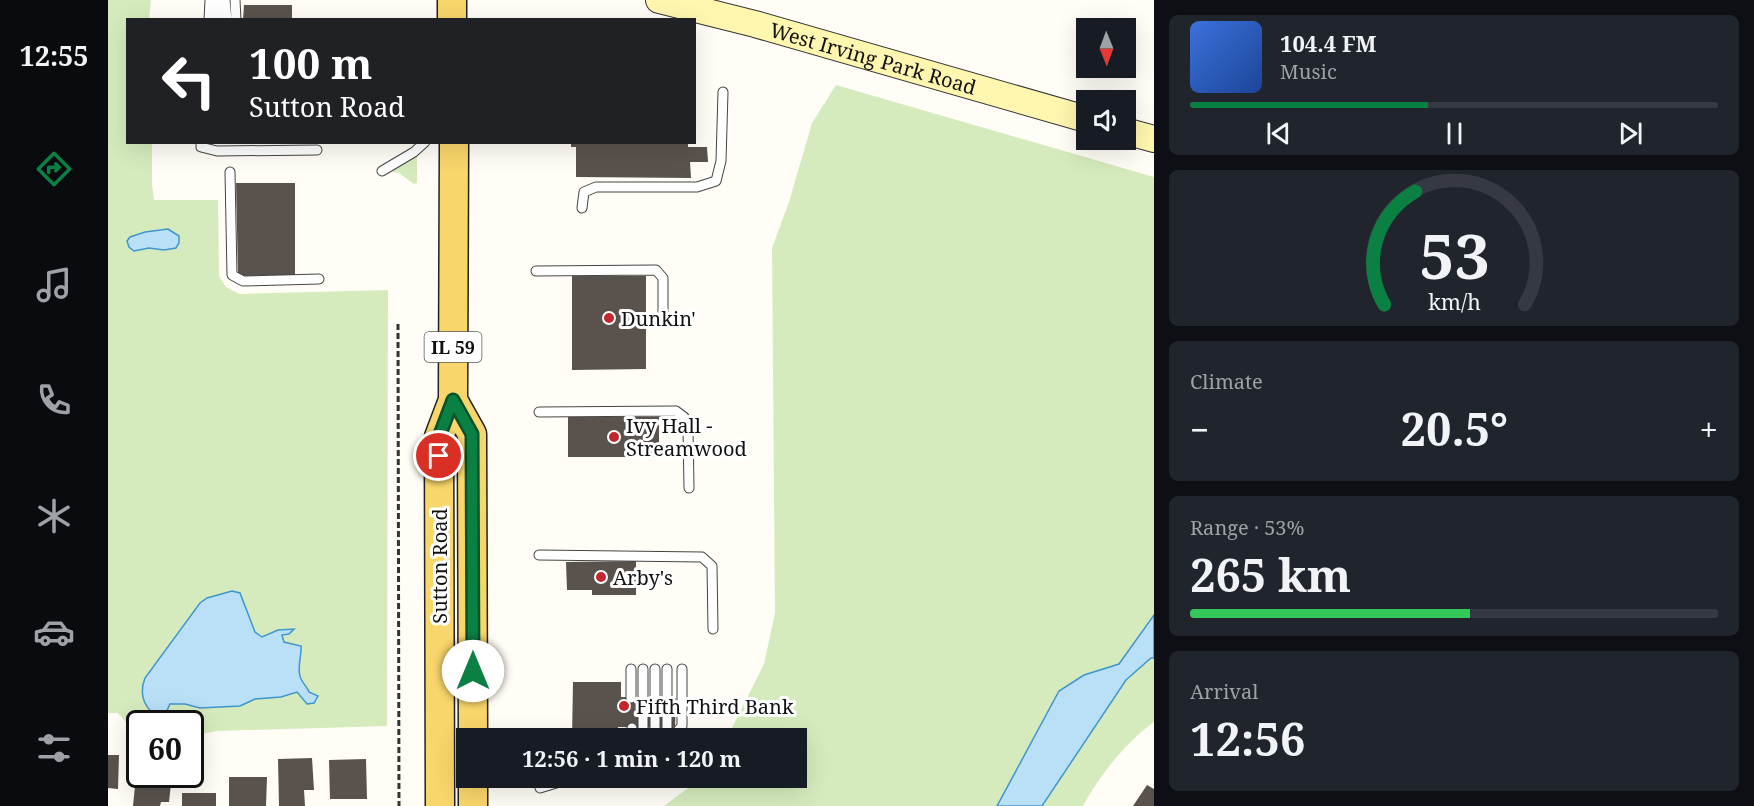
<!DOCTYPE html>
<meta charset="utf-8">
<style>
:root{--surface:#171b24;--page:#20242c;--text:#f1f3f6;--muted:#9ea1a6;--line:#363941;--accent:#0b8043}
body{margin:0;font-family:"Noto Serif",serif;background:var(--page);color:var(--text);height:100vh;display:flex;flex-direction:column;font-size:22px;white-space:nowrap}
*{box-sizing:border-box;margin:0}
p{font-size:20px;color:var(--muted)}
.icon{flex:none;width:33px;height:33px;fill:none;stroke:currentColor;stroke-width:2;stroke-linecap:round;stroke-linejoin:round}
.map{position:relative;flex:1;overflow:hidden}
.panel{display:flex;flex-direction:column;gap:15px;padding:15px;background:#0d0f14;width:600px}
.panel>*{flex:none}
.guide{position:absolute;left:18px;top:18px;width:570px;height:126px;border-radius:0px;box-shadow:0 6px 24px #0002;background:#202124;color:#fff;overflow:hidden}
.needle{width:39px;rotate:179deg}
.controls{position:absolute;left:968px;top:18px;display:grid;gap:12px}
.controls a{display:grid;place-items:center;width:60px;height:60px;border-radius:0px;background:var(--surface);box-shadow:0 6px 24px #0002;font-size:30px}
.speed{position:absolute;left:18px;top:710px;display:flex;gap:12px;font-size:30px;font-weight:700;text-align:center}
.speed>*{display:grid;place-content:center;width:78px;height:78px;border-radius:50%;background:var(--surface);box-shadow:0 6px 24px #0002;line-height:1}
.speed .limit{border:3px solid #111;border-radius:9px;background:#fff;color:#111}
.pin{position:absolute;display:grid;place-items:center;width:51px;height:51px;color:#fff;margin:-26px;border:3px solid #fff;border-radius:50%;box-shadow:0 2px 6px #0007}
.me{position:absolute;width:66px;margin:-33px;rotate:0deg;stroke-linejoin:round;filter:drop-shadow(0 0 4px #0008)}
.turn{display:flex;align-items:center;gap:21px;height:126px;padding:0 24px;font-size:27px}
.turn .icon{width:78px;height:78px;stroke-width:2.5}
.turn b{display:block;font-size:42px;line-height:51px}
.big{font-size:45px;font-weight:700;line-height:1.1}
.panel .tile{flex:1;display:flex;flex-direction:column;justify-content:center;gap:9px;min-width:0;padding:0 21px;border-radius:9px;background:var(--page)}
.panel .dial{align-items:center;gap:0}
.dial svg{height:156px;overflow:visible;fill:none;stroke:var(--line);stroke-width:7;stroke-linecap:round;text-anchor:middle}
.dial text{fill:var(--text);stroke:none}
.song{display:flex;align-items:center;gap:18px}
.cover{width:72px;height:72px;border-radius:9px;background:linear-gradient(135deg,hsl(220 70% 55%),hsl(220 70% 35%))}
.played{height:6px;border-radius:3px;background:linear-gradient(90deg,var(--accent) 45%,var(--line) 45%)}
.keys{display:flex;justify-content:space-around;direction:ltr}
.heat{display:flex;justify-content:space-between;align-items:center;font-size:33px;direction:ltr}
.charge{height:9px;border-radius:4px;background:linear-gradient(90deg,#34c759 53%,var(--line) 0)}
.trip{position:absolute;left:348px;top:728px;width:351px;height:60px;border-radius:0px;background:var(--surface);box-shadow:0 6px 24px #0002;font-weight:700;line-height:60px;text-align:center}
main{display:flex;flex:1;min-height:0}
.tab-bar{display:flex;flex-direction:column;width:108px;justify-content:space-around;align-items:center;background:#090b0e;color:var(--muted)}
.tab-bar .icon{width:42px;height:42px}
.tab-bar .current{color:var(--accent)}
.tab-bar b{font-size:27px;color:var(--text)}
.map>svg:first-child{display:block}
.green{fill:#d5ebbd}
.water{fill:#b9e0f7;stroke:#3f96cf;stroke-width:1.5}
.building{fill:#5a524d}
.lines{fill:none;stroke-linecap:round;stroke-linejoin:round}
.service-casing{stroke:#444;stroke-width:11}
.secondary-casing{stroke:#333;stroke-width:28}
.primary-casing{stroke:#222;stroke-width:31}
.path{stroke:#333;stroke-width:3;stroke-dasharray:6 3;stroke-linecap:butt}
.service{stroke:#fff;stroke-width:9}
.secondary{stroke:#fff6b0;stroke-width:26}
.primary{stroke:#f9d66b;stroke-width:28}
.route-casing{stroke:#07532c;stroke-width:15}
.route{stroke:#0b8043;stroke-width:10}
.poi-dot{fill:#c4262e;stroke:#fff;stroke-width:2}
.labels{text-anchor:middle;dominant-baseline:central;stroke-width:6;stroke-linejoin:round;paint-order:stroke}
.shield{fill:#fff;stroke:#585858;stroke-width:1.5}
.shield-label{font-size:18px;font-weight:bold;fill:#111}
.street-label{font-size:20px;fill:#111;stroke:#fff}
.poi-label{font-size:20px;fill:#111;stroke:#fff;text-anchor:start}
</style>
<main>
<nav class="tab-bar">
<b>12:55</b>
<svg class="icon current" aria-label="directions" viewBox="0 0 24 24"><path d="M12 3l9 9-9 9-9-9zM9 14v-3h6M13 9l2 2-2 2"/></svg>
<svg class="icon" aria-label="music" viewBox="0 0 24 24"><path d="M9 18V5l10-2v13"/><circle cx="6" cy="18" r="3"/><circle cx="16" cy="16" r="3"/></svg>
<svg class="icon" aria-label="phone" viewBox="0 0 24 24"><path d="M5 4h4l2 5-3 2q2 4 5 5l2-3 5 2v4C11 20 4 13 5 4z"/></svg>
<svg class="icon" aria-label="climate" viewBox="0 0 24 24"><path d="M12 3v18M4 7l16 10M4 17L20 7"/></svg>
<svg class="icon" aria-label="car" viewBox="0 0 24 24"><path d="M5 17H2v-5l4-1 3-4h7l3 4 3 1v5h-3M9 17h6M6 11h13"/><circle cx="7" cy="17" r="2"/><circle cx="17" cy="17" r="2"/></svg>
<svg class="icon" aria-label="filters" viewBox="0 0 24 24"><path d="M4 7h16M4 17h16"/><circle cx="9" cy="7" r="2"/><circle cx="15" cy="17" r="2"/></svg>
</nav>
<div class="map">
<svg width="1046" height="806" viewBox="0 0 1046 806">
<rect width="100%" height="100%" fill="#fffdf5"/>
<path class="green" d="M0,0H43L41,19L20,20V142L44,143V184L46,200H110L111,276L118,287L131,294L280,290L279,726L109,731L83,736L82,723L18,722L10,713H0Z
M728,85L1046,177V722C1018,742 991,776 975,806H556L595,777H688V738H619L656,664L667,613L664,248L681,202L704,123Z
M307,156L309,157V183L306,184L291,173L285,172V170Z"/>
<path class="water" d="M60,229L71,236V243L68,248L56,250L41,248L26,251L21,247L19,241L22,237L37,232Z
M124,591L132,593L147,632L154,637L170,630L186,629L181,634L174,635L176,642L193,646C194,656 189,666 192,676C193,682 199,686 201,692L210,696L206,703L199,704L189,692L173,697L147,699L132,706L92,708L77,704H62L55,719C37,711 30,696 37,678L92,603L99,598Z
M1046,615V658H1043L1018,680L934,806H889L951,691L976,675L1011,664Z"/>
<path class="building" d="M136,5H184V20H135Z
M463,142H580V147H599L600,162H582L583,178L468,177V147H463Z
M128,183H187V275L130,276Z
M464,276H538V369L464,370Z
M460,417H551V457H460Z
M528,561V595H484V590H459L458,562Z
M465,682H513V697L568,698L567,728L510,727V738H464Z
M0,755H11L10,789L0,788Z
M30,756H32V774H64L61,802H53L52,806H25Z
M204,758L206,790H196L197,806H171L170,759Z
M258,759L259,799H222L221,760Z
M121,777H159L158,806H121Z
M1039,785L1046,789V806H1025Z
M74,793H108V806H74Z"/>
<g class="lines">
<g class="service-casing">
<path id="service" d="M109,0L110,20
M117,0L119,20
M127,0L128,20
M101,20L102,0
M93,142V147L109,151L209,150
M274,171L306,152L317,142
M122,172L124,275L135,281L211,279
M474,208L476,192L488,187H589L608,181L613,161L615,92
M428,271L548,270L555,278V318
M431,412L568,411L576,417L580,428L581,488
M431,555L594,557L604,566L605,629
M523,669V698
M535,669V738
M547,669V738
M559,669V738
M524,728V738
M564,738L574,726V669
M432,788L468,777"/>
</g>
<g class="secondary-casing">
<g id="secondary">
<path id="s1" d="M551,0L647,24L978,119"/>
<path d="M1017,131L1046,139"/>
</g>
</g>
<g class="primary-casing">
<path id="primary" d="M344,0V20
M346,142L345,400L364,434L365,738
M365,777V806
M332,806L331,437L345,400"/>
</g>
<path class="path" d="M290,324L291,806"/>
<use href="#service" class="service"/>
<use href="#secondary" class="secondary"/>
<use href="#primary" class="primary"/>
</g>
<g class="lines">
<g class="route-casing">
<path id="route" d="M331,456V437L345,400L364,434L365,671"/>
</g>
<use href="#route" class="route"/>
</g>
<g class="poi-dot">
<circle cx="501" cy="318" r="6"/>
<circle cx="506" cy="437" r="6"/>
<circle cx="493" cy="577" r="6"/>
<circle cx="516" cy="706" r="6"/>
</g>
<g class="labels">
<rect class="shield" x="316.5" y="332" width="57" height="30" rx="4.5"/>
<g class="shield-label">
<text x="345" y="347">IL 59</text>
</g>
<g class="street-label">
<text stroke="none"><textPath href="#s1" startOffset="222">West Irving Park Road</textPath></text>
<text transform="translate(331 566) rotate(-90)">Sutton Road</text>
</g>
<g class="poi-label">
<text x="513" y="318">Dunkin'</text>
<text x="518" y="425">Ivy Hall -<tspan x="518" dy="23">Streamwood</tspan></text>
<text x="505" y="577">Arby's</text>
<text x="528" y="706">Fifth Third Bank</text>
</g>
</g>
</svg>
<div class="controls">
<a><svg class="needle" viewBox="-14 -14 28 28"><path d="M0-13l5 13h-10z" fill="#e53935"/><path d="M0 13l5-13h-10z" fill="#9ea1a6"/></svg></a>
<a><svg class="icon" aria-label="sound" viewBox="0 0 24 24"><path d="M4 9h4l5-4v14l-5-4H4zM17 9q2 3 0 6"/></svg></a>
</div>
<div class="speed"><div class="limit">60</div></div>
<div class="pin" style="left:331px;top:456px;background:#d93025"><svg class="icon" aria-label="arrive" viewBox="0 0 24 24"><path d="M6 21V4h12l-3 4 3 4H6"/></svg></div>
<svg class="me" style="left:365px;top:671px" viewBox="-20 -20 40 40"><circle r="19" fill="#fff"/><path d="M0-13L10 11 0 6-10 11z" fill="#0b8043"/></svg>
<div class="trip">12:56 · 1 min · 120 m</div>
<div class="guide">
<div class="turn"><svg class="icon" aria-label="left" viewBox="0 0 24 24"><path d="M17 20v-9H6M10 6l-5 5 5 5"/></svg><div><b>100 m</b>Sutton Road</div></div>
</div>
</div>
<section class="panel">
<div class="tile">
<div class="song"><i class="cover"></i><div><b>104.4 FM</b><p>Music</p></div></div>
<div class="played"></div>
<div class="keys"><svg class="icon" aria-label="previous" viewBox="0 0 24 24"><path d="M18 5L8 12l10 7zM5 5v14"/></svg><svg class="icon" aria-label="pause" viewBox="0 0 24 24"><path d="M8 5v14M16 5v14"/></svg><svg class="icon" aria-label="next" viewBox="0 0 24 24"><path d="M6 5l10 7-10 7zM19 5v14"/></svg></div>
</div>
<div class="tile dial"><svg viewBox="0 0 100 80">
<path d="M14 69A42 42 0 1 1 86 69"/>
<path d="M14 69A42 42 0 0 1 30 11" stroke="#0b8043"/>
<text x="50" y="56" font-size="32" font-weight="700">53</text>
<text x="50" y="72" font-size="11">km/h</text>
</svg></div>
<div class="tile"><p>Climate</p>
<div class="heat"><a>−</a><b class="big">20.5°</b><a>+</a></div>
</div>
<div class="tile"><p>Range · 53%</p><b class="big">265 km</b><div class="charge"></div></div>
<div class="tile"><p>Arrival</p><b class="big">12:56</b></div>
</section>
</main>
